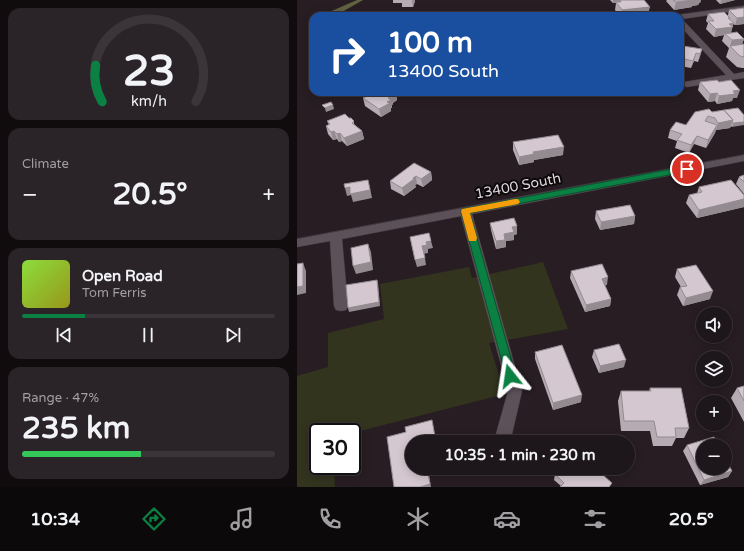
<!DOCTYPE html>
<meta charset="utf-8">
<style>
:root{--surface:#1d161a;--page:#2a2327;--text:#f1f3f6;--muted:#a09fa2;--line:#3b3539;--accent:#0b8043}
body{margin:0;font-family:"Varela Round",sans-serif;background:var(--page);color:var(--text);height:100vh;display:flex;flex-direction:column;font-size:15px;white-space:nowrap}
*{box-sizing:border-box;margin:0}
p{font-size:13px;color:var(--muted)}
.icon{flex:none;width:22px;height:22px;fill:none;stroke:currentColor;stroke-width:2;stroke-linecap:round;stroke-linejoin:round}
.map{position:relative;flex:1;overflow:hidden}
.panel{display:flex;flex-direction:column;gap:8px;padding:8px;background:#100c0e;width:297px}
.panel>*{flex:none}
.hud{position:absolute;left:12px;top:12px;width:375px;height:84px;border-radius:12px;box-shadow:0 2px 10px #0003,0 0 0 1px var(--line);background:#1a4fa0;color:#fff;overflow:hidden}
.tools{position:absolute;left:399px;top:307px;display:grid;gap:8px}
.tools a{display:grid;place-items:center;width:36px;height:36px;border-radius:50%;background:var(--surface);box-shadow:0 2px 10px #0003,0 0 0 1px var(--line);font-size:20px}
.speed{position:absolute;left:12px;top:423px;display:flex;gap:8px;font-size:20px;font-weight:700;text-align:center}
.speed>*{display:grid;place-content:center;width:52px;height:52px;border-radius:50%;background:var(--surface);box-shadow:0 2px 10px #0003,0 0 0 1px var(--line);line-height:1}
.speed .limit{border:2px solid #111;border-radius:6px;background:#fff;color:#111}
.pin{position:absolute;display:grid;place-items:center;width:34px;height:34px;color:#fff;margin:-17px;border:2px solid #fff;border-radius:50%;box-shadow:0 1px 4px #0007}
.me{position:absolute;width:44px;margin:-22px;rotate:345deg;stroke-linejoin:round;filter:drop-shadow(0 0 3px #0008)}
.turn{display:flex;align-items:center;gap:14px;height:84px;padding:0 12px;font-size:18px}
.turn .icon{width:52px;height:52px;stroke-width:2.5}
.turn b{display:block;font-size:28px;line-height:34px}
.big{font-size:30px;font-weight:700;line-height:1.1}
.panel .widget{flex:1;display:flex;flex-direction:column;justify-content:center;gap:6px;min-width:0;padding:0 14px;border-radius:12px;background:var(--page)}
.panel .dial{align-items:center;gap:0}
.dial svg{height:104px;overflow:visible;fill:none;stroke:var(--line);stroke-width:7;stroke-linecap:round;text-anchor:middle}
.dial text{fill:var(--text);stroke:none}
.song{display:flex;align-items:center;gap:12px}
.cover{width:48px;height:48px;border-radius:6px;background:linear-gradient(135deg,hsl(90 70% 55%),hsl(60 70% 35%))}
.played{height:4px;border-radius:2px;background:linear-gradient(90deg,var(--accent) 25%,var(--line) 25%)}
.keys{display:flex;justify-content:space-around;direction:ltr}
.heat{display:flex;justify-content:space-between;align-items:center;font-size:22px;direction:ltr}
.charge{height:6px;border-radius:3px;background:linear-gradient(90deg,#34c759 47%,var(--line) 0)}
.trip{position:absolute;left:108px;top:435px;width:230px;height:40px;border-radius:20px;background:var(--surface);box-shadow:0 2px 10px #0003,0 0 0 1px var(--line);font-weight:700;line-height:40px;text-align:center}
.menu{display:flex;height:64px;justify-content:space-around;align-items:center;background:#0c090a;color:var(--muted)}
.menu .icon{width:28px;height:28px}
.menu .selected{color:var(--accent)}
.menu b{font-size:18px;color:var(--text)}
main{display:flex;flex:1;min-height:0}
.map>svg:first-child{display:block}
.green{fill:#33341e}
.water{fill:#606240}
.lines{fill:none;stroke-linecap:round;stroke-linejoin:round}
.minor-casing{stroke:#41393f;stroke-width:1}
.minor{fill:#5c5158;fill-rule:evenodd}
.wall{fill:#b6abb2}
.shaded-wall{fill:#948b91}
.building{fill:#d4c7cf;stroke:#948b91}
.route{fill:#0b8043;stroke:#07532c}
.slow{fill:#f59e0b}
.labels{text-anchor:middle;dominant-baseline:central;stroke-width:4;stroke-linejoin:round;paint-order:stroke}
.street-label{font-size:14px;fill:#dfd9dd;stroke:#0d090b}
</style>
<main>
<section class="panel">
<div class="widget dial"><svg viewBox="0 0 100 80">
<path d="M14 69A42 42 0 1 1 86 69"/>
<path d="M14 69A42 42 0 0 1 9 41" stroke="#0b8043"/>
<text x="50" y="56" font-size="32" font-weight="700">23</text>
<text x="50" y="72" font-size="11">km/h</text>
</svg></div>
<div class="widget"><p>Climate</p>
<div class="heat"><a>−</a><b class="big">20.5°</b><a>+</a></div>
</div>
<div class="widget">
<div class="song"><i class="cover"></i><div><b>Open Road</b><p>Tom Ferris</p></div></div>
<div class="played"></div>
<div class="keys"><svg class="icon" aria-label="previous" viewBox="0 0 24 24"><path d="M18 5L8 12l10 7zM5 5v14"/></svg><svg class="icon" aria-label="pause" viewBox="0 0 24 24"><path d="M8 5v14M16 5v14"/></svg><svg class="icon" aria-label="next" viewBox="0 0 24 24"><path d="M6 5l10 7-10 7zM19 5v14"/></svg></div>
</div>
<div class="widget"><p>Range · 47%</p><b class="big">235 km</b><div class="charge"></div></div>
</section>
<div class="map">
<svg width="447" height="487" viewBox="0 0 447 487">
<rect width="100%" height="100%" fill="#271d23"/>
<path class="green" d="M246,262L271,329L192,343L208,394L55,433L21,432V466H37L38,487H0V376L31,367V333L87,319L83,284L172,267L175,278Z"/>
<path class="water" d="M60,0H66L38,16H23Z"/>
<g class="lines">
<g class="minor-casing">
<path id="minor" d="M447,6V10L385,19L437,74L447,72V78L390,87L387,86L385,84L387,82L429,75L383,26V16L380,15Z
M447,155V161L175,214L225,391L215,434L213,439L207,442L201,439L199,434L211,391L164,216L45,239L51,306L49,310L44,311L39,310L37,306L33,241L0,247V239Z"/>
</g>
<use href="#minor" class="minor"/>
</g>
<path class="wall" d="M96,0H118V1L116,7H105V3H96Z
M313,0H323V2V0L351,14L337,16H323L318,10L319,3H316Z
M370,0H404L403,3H402L401,5L395,6V7L377,10L369,1Z
M419,0H438L423,4Z
M447,8V24L438,25L436,24L434,33L447,39L445,44H447V68H445L440,67L429,57L432,48L425,41L427,35L417,37L409,29L411,23L409,21L411,14L431,15L432,10Z
M405,49L401,62L397,61L394,68L383,66V50Z
M403,82H422L440,98H436L435,101L420,104L418,101L411,102L401,90Z
M99,93L100,100L96,103V104L95,105V108H94V111L84,117L68,106L66,98L69,97L68,94Z
M415,112L447,115L435,127L434,126L433,128L419,130L418,133L409,148L397,144L392,153L378,148L380,141L371,138L373,130L389,125Z
M52,118L57,121V124L65,131L67,139L50,146L45,141L42,142L40,139L36,140L31,134L29,126L32,125L30,121Z
M216,142L266,155L237,160V162L222,165L216,150Z
M134,172L135,180L126,187L120,184L118,185L119,187L107,196L94,189L93,181Z
M447,175V194L439,184L442,177Z
M402,187L447,207L400,218L389,203L392,195L400,193Z
M299,211L338,216L337,224L303,230L298,219Z
M193,223L220,226V234L217,235V240L209,241V247L199,249L194,230Z
M380,269L413,299L386,306L380,295L383,287H384L378,277Z
M274,271L310,285H308L314,299L313,306L288,312L273,278Z
M297,350L327,367L302,373L295,357Z
M238,352L284,402L256,410L238,359Z
M447,386V422L434,398L440,388Z
M353,388L392,428L387,438H379L375,446H356L353,431H324L321,401L324,391H352Z
M390,445L435,471L431,477L403,485L386,451Z
M258,474L314,487L264,486L257,480Z"/>
<path class="shaded-wall" d="M115,0H118V1L116,7Z
M316,0H323V2L316,3Z
M396,0H404L403,3H402L401,5L395,6V7L377,10L379,2Z
M424,0H438L423,4Z
M353,7L351,14L337,16H325V10Z
M447,17V24L438,25L440,18Z
M437,23L433,34H428L427,35L417,37L419,29L432,24Z
M388,27L386,38H383V28Z
M447,39L444,46H433L435,40Z
M405,49L403,57L401,62L403,54Z
M399,53L397,61L394,68L396,61Z
M443,90L440,98H436L435,101L420,104L422,96L436,91Z
M99,93L100,100L96,103V104L95,105V108H94V111L84,117L82,109L90,102L91,98L93,95Z
M420,93L418,101L411,102L413,94Z
M36,105L37,109L29,112L28,108Z
M436,120L433,128L419,130L421,123Z
M447,122V125L435,127L436,123Z
M420,125L418,133L409,148L411,140Z
M37,131L40,139L36,140L34,132Z
M65,131L67,139L50,146L47,138Z
M43,133L45,141L42,142L40,134Z
M400,136L397,144L392,153L394,145Z
M267,147L266,155L237,160V162L222,165V157L236,152Z
M134,172L135,180L126,187L124,179Z
M119,176L120,184L118,185L119,187L107,196L105,188Z
M71,180L73,188L75,198L56,202L54,195L50,196L48,188Z
M447,199V207L400,218L402,210Z
M338,216L337,224L303,230L304,222Z
M220,226V234L217,235V240L209,241V247L199,249V241L215,227Z
M134,241L136,248L131,249V253L126,254L125,246L129,242Z
M71,244L74,252L76,270L59,274L56,266Z
M128,258L129,265L120,267L118,260Z
M6,263L9,271V293L0,295V287Z
M311,277L310,285L303,286L305,279Z
M80,280L81,283L83,306L52,312L51,308Z
M416,291L413,299L386,306L389,298Z
M314,299L313,306L288,312L289,305Z
M329,360L327,367L302,373L303,366Z
M285,395L284,402L256,410V403Z
M130,468H131L134,487H123Z
M435,471L431,477L403,485L407,480Z"/>
<path class="building" d="M323,0H347L353,7L325,10L319,2H324Z
M376,0H397L379,2Z
M447,8V17L440,18L432,10Z
M427,12L433,18H431L437,23L432,24L436,27L419,29L411,21H417L411,14Z
M383,21L388,27L383,28Z
M440,32L447,39L435,40L428,34Z
M447,44V57L443,56L433,46Z
M386,46L405,49L403,54L399,53L396,61L383,58V50H384Z
M420,80L422,82L434,80L443,90L436,91L438,94L422,96L420,93L413,94L403,82Z
M73,92H98L99,93L93,95L94,96L91,98L94,100L90,102L93,103L82,109L66,98L71,96L68,94Z
M34,102L36,105L28,108L25,105Z
M441,108L447,115V122L436,123L435,122L436,120L427,110Z
M412,109L415,112L427,110L436,120L421,123L418,118L411,116L408,121L420,125L411,140L400,136L394,145L380,140L385,134L373,130L379,122L389,125L398,112Z
M48,114L52,118H54L57,121L55,123L65,131L47,138L43,133L40,134L37,131L34,132L29,126L33,124L30,121Z
M261,135L267,147L236,152L237,154L222,157L216,142Z
M117,163L134,172L124,179L119,176L116,178L117,179L105,188L93,181Z
M447,175V182L442,177Z
M71,180L73,190L53,194V187L48,188L47,184Z
M434,180L447,195V199L402,210L392,195L405,192L402,187Z
M333,205L338,216L304,222L299,211Z
M217,218L220,226L215,227L217,232L207,234L208,240L199,241L193,223Z
M132,233L134,241L129,242L130,245L125,246L128,258L118,260L113,237Z
M71,244L74,262L56,266L54,248Z
M6,263V286L0,287V264Z
M305,264L311,277L305,279L314,299L289,305L274,271Z
M399,265L416,291L389,298L383,287L390,286L380,269Z
M80,280L82,302L51,308L49,285Z
M322,344L329,360L303,366L297,350Z
M265,345L285,395L256,403L238,352Z
M447,386V401L440,388Z
M353,388H384L392,428H378L379,437H360L357,421H327L324,391H354Z
M135,420L139,442H115V468H130L133,484L123,487H97L90,437L109,432L108,427Z
M417,437L422,446H406V468H428V458L435,471L407,480L390,445Z
M265,468H298L315,483L312,487H263L267,483L258,474Z"/>
<path class="route" d="M390,166L393,167V171L173,213L219,376L217,380L213,381L210,380L164,211L165,209Z"/>
<path class="slow" d="M218,199H221L223,202L221,204L173,213L180,238L179,241H172L164,211L165,209Z"/>
<g class="labels">
<g class="street-label">
<text transform="translate(221 186) rotate(-11)">13400 South</text>
</g>
</g>
</svg>
<div class="tools">
<a><svg class="icon" aria-label="sound" viewBox="0 0 24 24"><path d="M4 9h4l5-4v14l-5-4H4zM17 9q2 3 0 6"/></svg></a>
<a><svg class="icon" aria-label="layers" viewBox="0 0 24 24"><path d="M12 4l9 5-9 5-9-5zM3 14l9 5 9-5"/></svg></a>
<a>+</a>
<a>−</a>
</div>
<div class="speed"><div class="limit">30</div></div>
<div class="pin" style="left:390px;top:169px;background:#d93025"><svg class="icon" aria-label="arrive" viewBox="0 0 24 24"><path d="M6 21V4h12l-3 4 3 4H6"/></svg></div>
<svg class="me" style="left:213px;top:376px" viewBox="-20 -20 40 40"><path d="M0-17L14 15 0 8-14 15z" fill="#0b8043" stroke="#fff" stroke-width="4"/></svg>
<div class="trip">10:35 · 1 min · 230 m</div>
<div class="hud">
<div class="turn"><svg class="icon" aria-label="right" viewBox="0 0 24 24"><path d="M7 20v-9h11M14 6l5 5-5 5"/></svg><div><b>100 m</b>13400 South</div></div>
</div>
</div>
</main>
<nav class="menu">
<b>10:34</b>
<svg class="icon selected" aria-label="directions" viewBox="0 0 24 24"><path d="M12 3l9 9-9 9-9-9zM9 14v-3h6M13 9l2 2-2 2"/></svg>
<svg class="icon" aria-label="music" viewBox="0 0 24 24"><path d="M9 18V5l10-2v13"/><circle cx="6" cy="18" r="3"/><circle cx="16" cy="16" r="3"/></svg>
<svg class="icon" aria-label="phone" viewBox="0 0 24 24"><path d="M5 4h4l2 5-3 2q2 4 5 5l2-3 5 2v4C11 20 4 13 5 4z"/></svg>
<svg class="icon" aria-label="climate" viewBox="0 0 24 24"><path d="M12 3v18M4 7l16 10M4 17L20 7"/></svg>
<svg class="icon" aria-label="car" viewBox="0 0 24 24"><path d="M5 17H2v-5l4-1 3-4h7l3 4 3 1v5h-3M9 17h6M6 11h13"/><circle cx="7" cy="17" r="2"/><circle cx="17" cy="17" r="2"/></svg>
<svg class="icon" aria-label="filters" viewBox="0 0 24 24"><path d="M4 7h16M4 17h16"/><circle cx="9" cy="7" r="2"/><circle cx="15" cy="17" r="2"/></svg>
<b>20.5°</b>
</nav>
